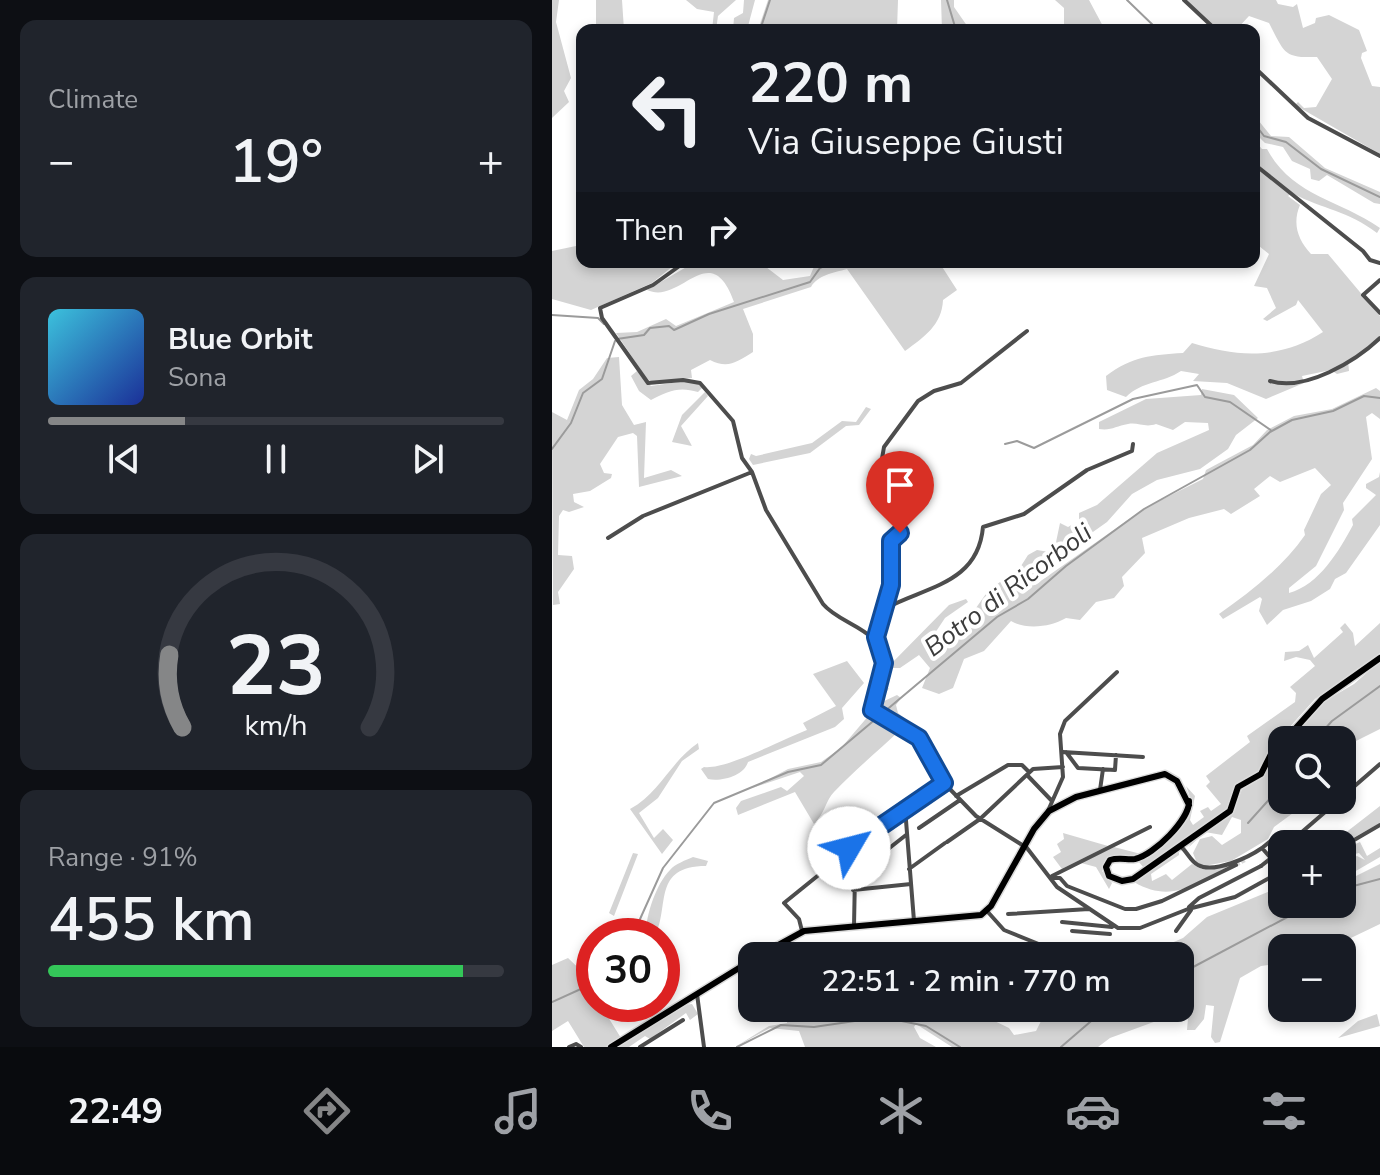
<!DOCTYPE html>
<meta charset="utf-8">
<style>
:root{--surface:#171b24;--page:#20242c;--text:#f1f3f6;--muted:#9ea1a6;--line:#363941;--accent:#858687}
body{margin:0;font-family:"Nunito Sans",sans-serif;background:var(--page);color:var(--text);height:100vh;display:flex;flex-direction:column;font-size:30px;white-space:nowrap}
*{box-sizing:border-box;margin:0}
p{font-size:26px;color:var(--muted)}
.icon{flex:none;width:44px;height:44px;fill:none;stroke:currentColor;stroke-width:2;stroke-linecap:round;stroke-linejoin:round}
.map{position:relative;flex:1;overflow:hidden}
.sheet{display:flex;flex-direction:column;gap:20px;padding:20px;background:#0d0f14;width:552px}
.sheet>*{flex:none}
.banner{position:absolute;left:24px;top:24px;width:684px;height:244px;border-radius:16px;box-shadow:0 4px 12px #0003;background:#171b24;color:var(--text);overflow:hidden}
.controls{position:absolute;left:716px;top:726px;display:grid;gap:16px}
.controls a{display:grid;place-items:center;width:88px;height:88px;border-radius:16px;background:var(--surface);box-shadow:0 4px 12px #0003;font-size:40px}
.speed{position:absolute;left:24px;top:918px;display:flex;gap:16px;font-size:40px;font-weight:700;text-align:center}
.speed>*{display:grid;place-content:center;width:104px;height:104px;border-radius:50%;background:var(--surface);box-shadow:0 4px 12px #0003;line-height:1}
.speed .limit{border:12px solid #d22;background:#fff;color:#111}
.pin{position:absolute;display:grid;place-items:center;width:68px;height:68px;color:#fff;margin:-82px -34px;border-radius:50% 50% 50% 0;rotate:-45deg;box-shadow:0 0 8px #0007}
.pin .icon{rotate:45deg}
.me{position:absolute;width:88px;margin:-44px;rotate:53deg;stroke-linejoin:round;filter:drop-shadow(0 0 6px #0008)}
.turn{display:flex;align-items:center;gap:28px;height:168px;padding:0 40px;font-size:36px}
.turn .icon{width:104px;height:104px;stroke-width:2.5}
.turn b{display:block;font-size:56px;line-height:68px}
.then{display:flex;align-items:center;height:76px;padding:0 40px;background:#0003;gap:16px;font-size:30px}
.big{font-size:60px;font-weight:600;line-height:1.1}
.sheet .card{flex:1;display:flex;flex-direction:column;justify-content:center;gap:12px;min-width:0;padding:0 28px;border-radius:16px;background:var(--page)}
.sheet .dial{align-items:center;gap:0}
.dial svg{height:208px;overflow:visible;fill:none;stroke:var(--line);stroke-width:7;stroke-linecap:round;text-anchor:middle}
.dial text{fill:var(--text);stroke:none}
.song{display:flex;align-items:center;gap:24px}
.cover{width:96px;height:96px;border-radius:12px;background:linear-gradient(135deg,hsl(190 70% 55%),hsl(230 70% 35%))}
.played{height:8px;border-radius:4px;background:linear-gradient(90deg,var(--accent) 30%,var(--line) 30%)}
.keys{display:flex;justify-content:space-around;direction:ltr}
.heat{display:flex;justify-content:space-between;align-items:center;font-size:44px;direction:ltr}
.charge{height:12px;border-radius:6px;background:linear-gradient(90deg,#34c759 91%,var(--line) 0)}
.trip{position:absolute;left:186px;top:942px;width:456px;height:80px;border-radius:16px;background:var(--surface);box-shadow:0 4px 12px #0003;font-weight:600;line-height:80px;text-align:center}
.tabs{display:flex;height:128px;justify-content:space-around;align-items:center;background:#090b0e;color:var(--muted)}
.tabs .icon{width:56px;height:56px}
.tabs .current{color:var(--accent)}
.tabs b{font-size:36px;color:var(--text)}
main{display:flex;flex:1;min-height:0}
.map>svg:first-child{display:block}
.green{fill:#d4d4d4}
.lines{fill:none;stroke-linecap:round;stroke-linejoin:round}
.stream{stroke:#9b9b9b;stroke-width:2}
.minor-tunnel{stroke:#d9d9d9;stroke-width:4;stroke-dasharray:4 2;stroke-linecap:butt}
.major-casing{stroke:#dbdbdb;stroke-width:9}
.minor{stroke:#4d4d4d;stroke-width:4}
.major{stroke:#000;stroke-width:6}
.minor-bridge{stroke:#4d4d4d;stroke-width:4}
.route-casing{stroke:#114b97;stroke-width:20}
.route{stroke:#1a73e8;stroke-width:14}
.labels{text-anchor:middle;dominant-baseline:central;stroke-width:8;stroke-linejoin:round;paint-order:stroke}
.water-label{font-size:26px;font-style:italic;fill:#3c3c3c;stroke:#fff}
</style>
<main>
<section class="sheet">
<div class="card"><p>Climate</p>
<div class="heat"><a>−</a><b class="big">19°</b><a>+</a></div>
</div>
<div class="card">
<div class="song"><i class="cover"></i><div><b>Blue Orbit</b><p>Sona</p></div></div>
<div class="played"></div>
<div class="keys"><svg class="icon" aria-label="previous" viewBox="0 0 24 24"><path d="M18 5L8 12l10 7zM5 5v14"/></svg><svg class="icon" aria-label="pause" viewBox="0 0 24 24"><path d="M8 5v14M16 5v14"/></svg><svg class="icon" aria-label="next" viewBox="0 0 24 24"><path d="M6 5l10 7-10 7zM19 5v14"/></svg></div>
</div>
<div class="card dial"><svg viewBox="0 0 100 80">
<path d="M14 69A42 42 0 1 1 86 69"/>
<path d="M14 69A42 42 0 0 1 9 41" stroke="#858687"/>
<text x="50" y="56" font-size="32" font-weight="700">23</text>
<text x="50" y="72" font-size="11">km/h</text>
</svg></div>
<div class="card"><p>Range · 91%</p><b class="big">455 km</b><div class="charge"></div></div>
</section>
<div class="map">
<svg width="828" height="1047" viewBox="0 0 828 1047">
<rect width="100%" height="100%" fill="#fff"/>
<path class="green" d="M0,0H7L4,22L19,78L12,91L17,102L0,118Z
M44,0H70L72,30L44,28Z
M134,0H184L166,16L164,30H160L162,12L145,9Z
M192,0H203L195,30H181L182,18L191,13Z
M216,0H346L345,30H206Z
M389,0H402V7L418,30H390Z
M503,0H537L553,30H512V8Z
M633,0H724L726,4L741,7L745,4L751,28L763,23L764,18L777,15L807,30L815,51L810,53L809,58L820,86L828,87V154L743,105L746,102L752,108L764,107L780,79L765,57C731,58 733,53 717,23L697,16L684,30H664Z
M702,115L719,136L737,137L773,168L828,192V204L822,203L775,175L767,181L759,179L758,169L740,161L731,147L713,143L702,132Z
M704,142L710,149H715C740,196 786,199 828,228L825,233C795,210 772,210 740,193L736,196L748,205C740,224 746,240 759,254H776L828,316V337L813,353L796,360L797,371L785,374L779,370L750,376L752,383L714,399L675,383L641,381L647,374L629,371C611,383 590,381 574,397L555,390L554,376C581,356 599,355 631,353L640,343C685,357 728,360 771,332L746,300L744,305L715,321L711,319L724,308L715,288L702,286L717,254L702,242Z
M24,242L30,243V262H126L100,283L39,310L0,299V251L24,246Z
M143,262H213L214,267L231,280L258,276L264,262H387L405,290L391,300C390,325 372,337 353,351L295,269C281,273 266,275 259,287L191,309L201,334V352C185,362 176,369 158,360L139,370L140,378L101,382L95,379L64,333L85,332L114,319L124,326L182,302C158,236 129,306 95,290Z
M67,357L70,405L82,425L94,422L92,478L119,470L130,476L87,487L85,436L81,433L66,437L48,464L52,473L60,474L59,478L38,491L21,494L22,502L32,507L17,512L11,510L7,516L6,555L20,556L22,569L6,592L8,604L1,605L0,412L15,420L27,390L41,379L55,358Z
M85,371L99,386L133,381L148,384L150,388L146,392C127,386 116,391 99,400L87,391L79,376Z
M824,388L828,391V419L820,413L814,417L820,459L791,503L792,510L764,566L737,588V593C767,585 787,551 801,525L800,519L824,495L814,488V484L827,477L828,472V525L794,573L783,579L778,589L759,601L731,610L715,625L707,611L710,599L708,597L671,619L667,614C698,592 731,567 753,535L752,530L769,494L779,485L763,468L728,482L718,476L702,489L708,496L679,514L672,509L637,518L590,538L593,553L570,577L572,586L562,598L544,602L528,620L514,618C499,627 474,630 459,621L432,651L412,659L401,688L387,694L370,688L378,668L367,655L348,668H335L397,605L414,599L416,602L393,618L375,645L380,653L414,622L436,591L448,582L471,574L469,566L476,555L485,550L497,552L503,547L508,523L516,527L527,521V513L545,505L605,453L657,430L656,423L633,422L621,430L604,424C593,428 586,422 576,424C564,426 559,431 547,429V422L594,399L649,395L650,389L682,395L706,418L684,435L676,449L648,469L605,480L580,494L555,522L524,544L518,556L488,574L483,585L593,508L651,479L654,470L701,445L715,430L742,416L780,409Z
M153,392L156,396L129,426L140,446L120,442L130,415Z
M314,407L319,409L307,425L294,426L258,453L201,465L197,459L199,454L204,456L260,443L290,421L304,422Z
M793,623L801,633L803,646L828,623V653L763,699L718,749L705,773L684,785L676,808L592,868L586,861C601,854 635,827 639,812C641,803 637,794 634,786L643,796L638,820L641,825L652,817L648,811L656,807L659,811L669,804L654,786L658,782L654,776L698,742L695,736L743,702L744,693L738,687L763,666L758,660L744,657L732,661L733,652L747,651L756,645L762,658L791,632L788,628Z
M295,661L312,683L290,708L292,719L283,727L196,762C192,776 169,782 156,779L149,769L152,767C174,770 231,739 255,730L251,723L284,706L261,674Z
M828,661V729L800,743L790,754V740H738L773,701L802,684Z
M328,680L332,681L331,690L337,688L328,703L345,695L349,698L344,705L346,713L355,720L350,725L322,711Z
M318,714L326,722L348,730C326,751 303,770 282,792C274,800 272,815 262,824L243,792L186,815L184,808L189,801L229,787L235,791L252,776L248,772L200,788L236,769L269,762L289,748Z
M146,743L147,749L130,761L106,798L87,813L102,838L111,829L121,840L110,854L78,809C108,793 118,762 146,743Z
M730,746V800H756L752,805L722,827L716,839L679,861L652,866L645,863L641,853L648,839L660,836L670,845L689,833V820L680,817L670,835L653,832L637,847L642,838L681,813L690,789L712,776L721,755Z
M828,806V823L790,844H779Z
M511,833L556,846L510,869L501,857L509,852L505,844L512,839Z
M808,842L815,856L828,848V857L790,879V861L805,856L813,860L807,853L790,857V850Z
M562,847L589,854L554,859L550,871L560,883L557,889L544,867L529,863Z
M627,850V855L599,874L600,881L614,874L620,880L640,864L650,869L682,864C645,882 621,905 582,882Z
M81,853L86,854L62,916L57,913Z
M141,857L156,861L154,866C100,866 118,906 103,936H94C93,917 104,884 118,870C123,864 134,860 141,857Z
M828,864V924L778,948H730V963L709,966L688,978L668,1042L663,1043L659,1037L662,1006L654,1005L652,1019L643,1030H635L638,995L628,1002V956H589L631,938L655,917L723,889L730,883V904H790V883Z
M16,958L41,982L36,985L42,1004H48L69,1038L55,1047H32L16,1021L0,1031V965Z
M140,1004L146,1014L138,1020L134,1013L98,1039L93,1036L77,1047H64L131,1005Z
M234,1008H426V1013L457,1028L462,1035L484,1031L490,1019L523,1008H624L618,1016L558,1038L546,1047H400L364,1024L362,1027L368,1038L384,1047H253L247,1031L218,1028L183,1047L217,1026L235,1023Z
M825,1014L828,1026L786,1038L806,1021Z"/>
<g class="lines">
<path class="stream" d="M395,0L404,30
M575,0L606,30
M208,30L218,0
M702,123L712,136L734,142L769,169L828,197
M0,315L46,318L52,324
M65,339L92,335L98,328L117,326L122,330L157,314L258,282L268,268L280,262
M453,444L465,441L482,448L581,399L645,385L653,397L678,402L720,431
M0,449L19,423L31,393L50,379L63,341
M763,740L780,721L828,686
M696,823L730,785
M790,889L828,879
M84,928L111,868L162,803L236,772L269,765L445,617L476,599L514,566L592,509L698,450L718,432L740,420L781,411L812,396L828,398
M81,936L82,931
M628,974L760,904
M0,1002L42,983
M185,1047L229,1025L262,1027L330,1017L374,1026L408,1047
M509,1047L545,1016L573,1008"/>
<path class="minor-tunnel" d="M684,865L693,860"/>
<g class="major-casing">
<path id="major" d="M733,740L770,699L828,658
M637,801C638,819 602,855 583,859C575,860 567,857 558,860L554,867L557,876L570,881L581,879L678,811L686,787L709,774L720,752L730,742
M206,956L252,931L429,915L439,906L482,829L497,811L524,797L613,774L625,781L637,805
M59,1047L200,960"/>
</g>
<path class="minor" d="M632,0L664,30
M702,67L756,118L828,156
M702,164L811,251L818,260L828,263
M133,262L101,285L48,308L50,318L96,383L131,380L148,383L181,421L190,458L200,472L214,510L271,604C288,625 331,629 332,663C333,680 320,696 321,712L365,736L392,783L424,816L475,848L505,887L566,928H588L636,909L683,897L730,871
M828,280L811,295L828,313
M718,381C753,392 804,361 828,338
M56,538L91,516L200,472
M334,608C376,586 426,583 431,527L472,514L535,470L580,451L581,444
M324,641L339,585V541L348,533L327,476L332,447L366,401L382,391L409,383L475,331
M511,752L591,757
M514,752L526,768L563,770L564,755
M475,775L499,800
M548,790L551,769
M404,796L456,765H470L477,772
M790,797L828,764
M353,808L362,921
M495,813L511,777L508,734L513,721L565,672
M367,828L408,800
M395,842L428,819L481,769L511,767
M736,844L787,800
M628,846C635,851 638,861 646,865C662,874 697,857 710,848L730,871
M790,847L828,825
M710,848L721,839
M727,852L730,849
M357,869L393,843
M500,876L598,827
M501,878H508L515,886L573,909H584L610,901L684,865
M301,890L359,884
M637,907L647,898L709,866
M435,911L452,930L494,947
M456,914L537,909
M510,922L560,927
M302,926L303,875L354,835
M250,931L247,919L232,903L336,819L392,783
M520,931L558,934
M624,931L639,910
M145,994L152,1047
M17,1047L24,1044L29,1047
M88,1047L131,1020"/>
<use href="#major" class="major"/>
<path class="minor-bridge" d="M709,866L723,855"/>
</g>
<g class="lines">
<g class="route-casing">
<path id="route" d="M297,848L392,783L367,738L320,710L332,663L324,637L339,585V541L348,533"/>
</g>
<use href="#route" class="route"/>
</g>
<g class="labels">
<g class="water-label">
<text transform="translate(456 590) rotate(-37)">Botro di Ricorboli</text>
</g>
</g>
</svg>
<div class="controls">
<a><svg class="icon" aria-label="search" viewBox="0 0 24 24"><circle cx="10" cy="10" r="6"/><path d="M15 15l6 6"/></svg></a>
<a>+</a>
<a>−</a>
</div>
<div class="speed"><div class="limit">30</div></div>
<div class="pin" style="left:348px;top:533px;background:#d93025"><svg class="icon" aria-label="arrive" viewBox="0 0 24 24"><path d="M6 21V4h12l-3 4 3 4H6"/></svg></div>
<svg class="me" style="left:297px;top:848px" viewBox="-20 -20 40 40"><circle r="19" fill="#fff"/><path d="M0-13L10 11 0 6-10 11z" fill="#1a73e8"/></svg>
<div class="trip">22:51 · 2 min · 770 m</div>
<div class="banner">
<div class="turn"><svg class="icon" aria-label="left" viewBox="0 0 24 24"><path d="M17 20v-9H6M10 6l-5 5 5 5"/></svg><div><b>220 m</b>Via Giuseppe Giusti</div></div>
<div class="then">Then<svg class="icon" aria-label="right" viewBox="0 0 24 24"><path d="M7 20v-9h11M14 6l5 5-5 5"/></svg></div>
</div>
</div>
</main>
<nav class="tabs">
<b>22:49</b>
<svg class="icon current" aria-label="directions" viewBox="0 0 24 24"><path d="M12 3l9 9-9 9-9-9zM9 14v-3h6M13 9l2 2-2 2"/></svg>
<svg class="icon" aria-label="music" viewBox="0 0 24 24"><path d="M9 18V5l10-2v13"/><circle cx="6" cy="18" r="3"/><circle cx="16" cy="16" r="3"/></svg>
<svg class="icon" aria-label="phone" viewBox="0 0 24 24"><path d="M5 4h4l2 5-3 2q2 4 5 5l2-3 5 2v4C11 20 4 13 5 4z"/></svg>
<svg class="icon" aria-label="climate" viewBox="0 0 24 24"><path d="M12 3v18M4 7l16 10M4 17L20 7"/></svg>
<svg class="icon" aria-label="car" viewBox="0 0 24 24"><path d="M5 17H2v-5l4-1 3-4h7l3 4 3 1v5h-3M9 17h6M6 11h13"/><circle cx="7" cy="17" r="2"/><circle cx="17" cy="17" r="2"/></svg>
<svg class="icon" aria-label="filters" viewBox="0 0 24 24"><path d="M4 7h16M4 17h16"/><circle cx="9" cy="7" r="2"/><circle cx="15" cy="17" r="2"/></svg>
</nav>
